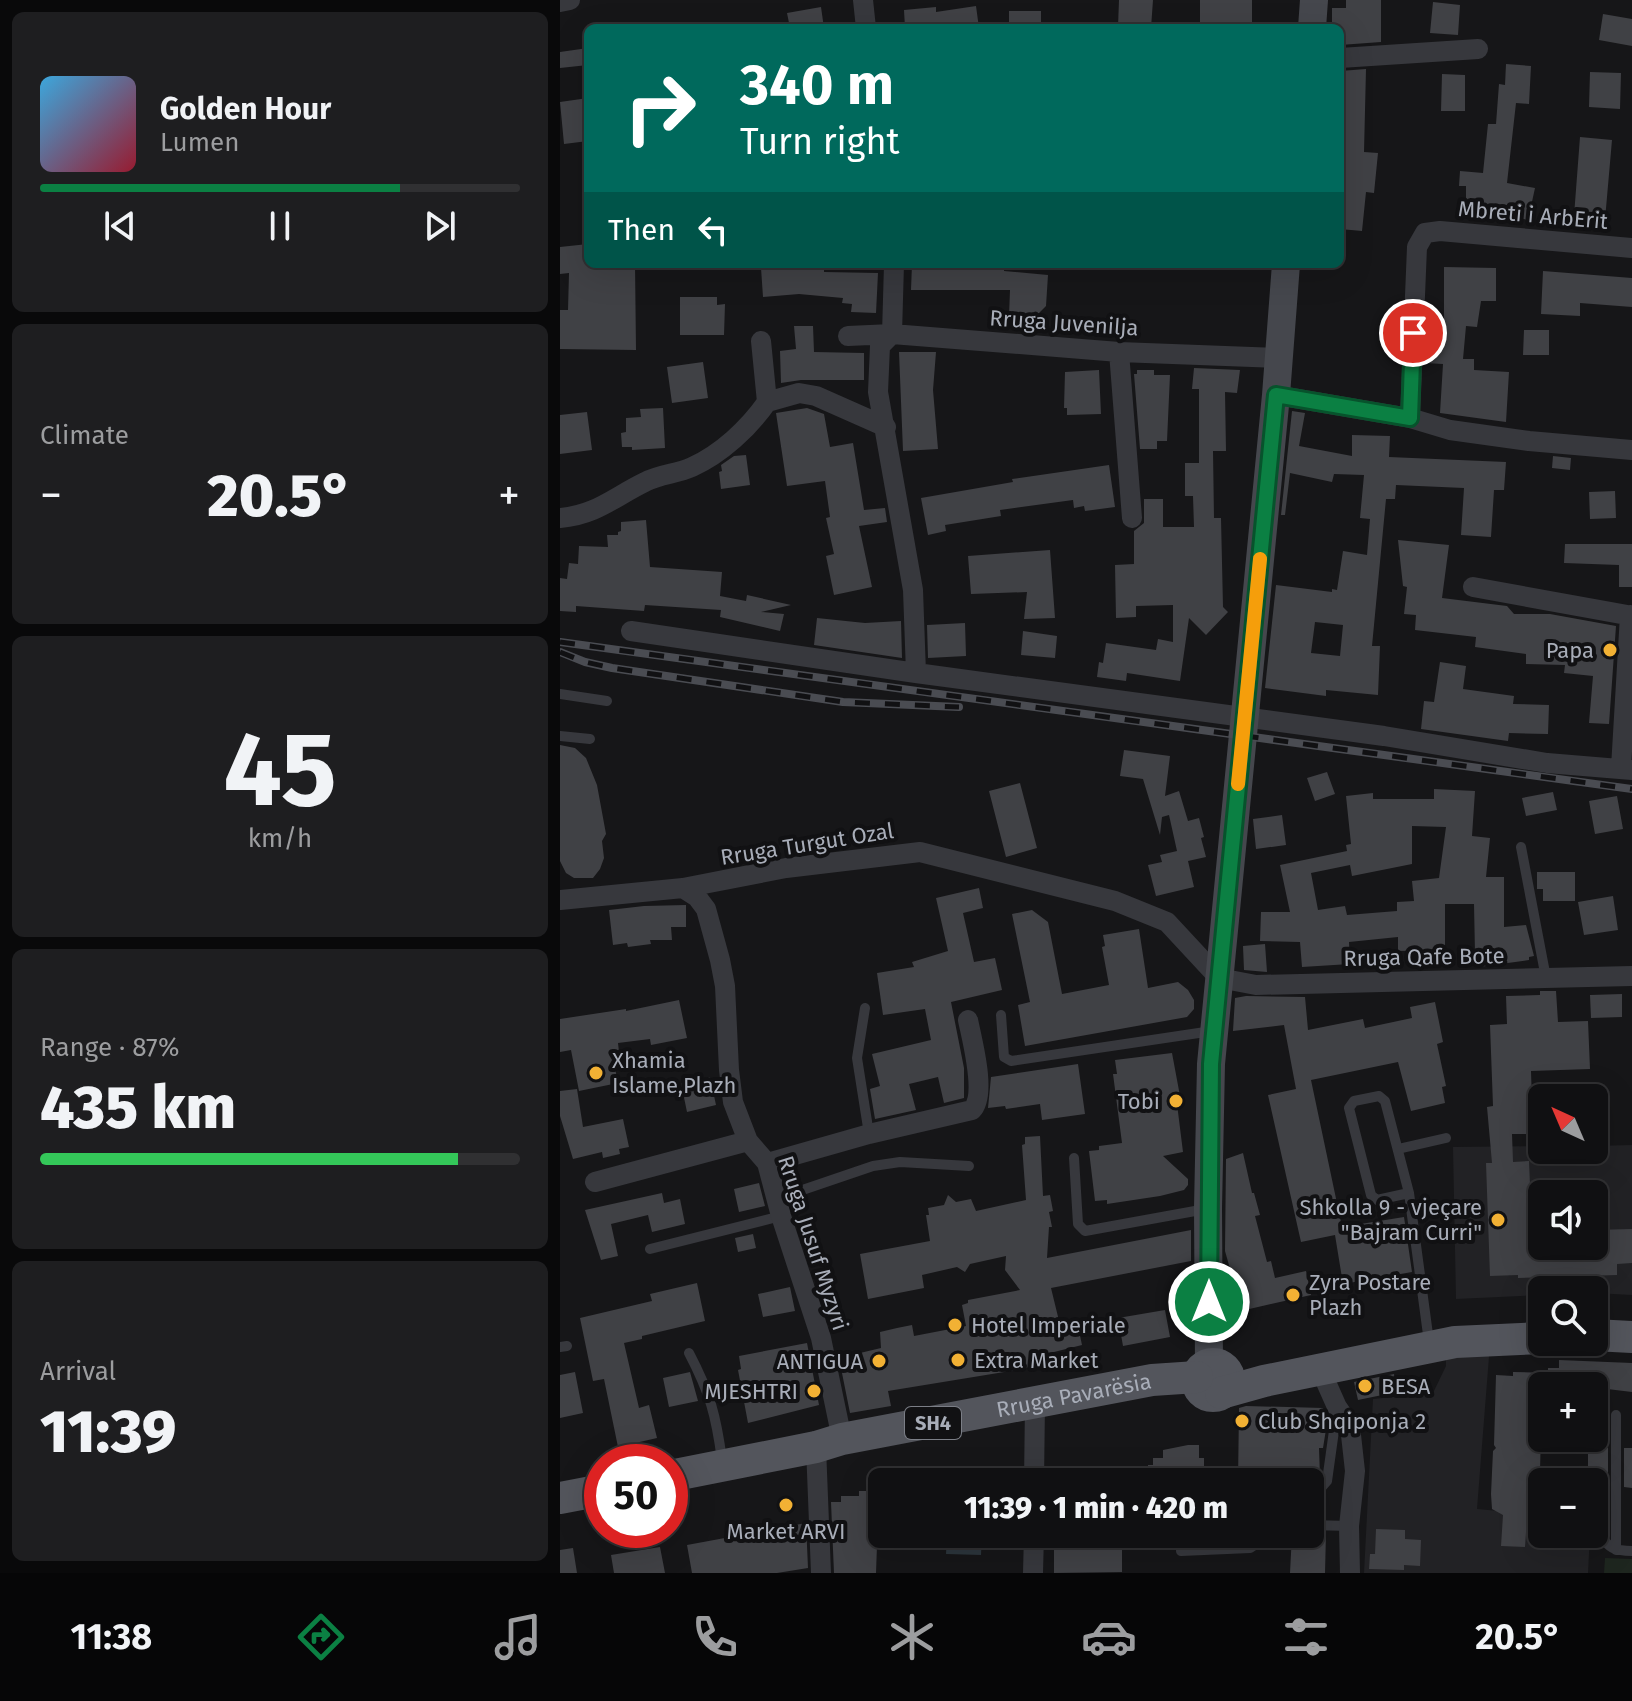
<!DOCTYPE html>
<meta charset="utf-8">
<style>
:root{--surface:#101012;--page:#1e1e20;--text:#f1f3f6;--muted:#9c9d9f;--line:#303032;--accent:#0b8043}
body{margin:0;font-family:"Fira Sans",sans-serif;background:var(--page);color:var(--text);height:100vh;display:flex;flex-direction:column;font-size:30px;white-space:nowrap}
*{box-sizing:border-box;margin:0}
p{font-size:26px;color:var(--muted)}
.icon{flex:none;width:44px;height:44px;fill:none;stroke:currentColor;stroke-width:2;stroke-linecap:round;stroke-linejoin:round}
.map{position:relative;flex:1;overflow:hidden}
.side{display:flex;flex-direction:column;gap:12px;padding:12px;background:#09090a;width:560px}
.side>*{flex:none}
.top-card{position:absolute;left:24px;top:24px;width:760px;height:244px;border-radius:12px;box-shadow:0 8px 32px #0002,0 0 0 2px var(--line);background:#00695c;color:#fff;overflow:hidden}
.needle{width:52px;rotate:316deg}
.buttons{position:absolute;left:968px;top:1084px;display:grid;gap:16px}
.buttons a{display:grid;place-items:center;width:80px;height:80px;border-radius:12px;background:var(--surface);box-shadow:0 8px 32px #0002,0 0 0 2px var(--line);font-size:40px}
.speed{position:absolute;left:24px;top:1444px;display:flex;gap:16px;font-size:40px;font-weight:700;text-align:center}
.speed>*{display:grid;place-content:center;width:104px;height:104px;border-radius:50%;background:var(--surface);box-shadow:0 8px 32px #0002,0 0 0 2px var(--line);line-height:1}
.speed .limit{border:12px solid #d22;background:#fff;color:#111}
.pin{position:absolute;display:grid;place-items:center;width:68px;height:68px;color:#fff;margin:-34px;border:4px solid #fff;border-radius:50%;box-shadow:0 2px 8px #0007}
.me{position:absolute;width:88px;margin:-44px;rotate:0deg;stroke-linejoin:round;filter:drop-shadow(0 0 6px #0008)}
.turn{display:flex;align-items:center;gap:28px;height:168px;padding:0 24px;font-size:36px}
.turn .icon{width:104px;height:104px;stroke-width:2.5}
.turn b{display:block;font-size:56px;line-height:68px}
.then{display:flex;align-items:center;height:76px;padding:0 24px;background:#0003;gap:16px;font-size:30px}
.big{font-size:60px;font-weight:800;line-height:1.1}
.side .card{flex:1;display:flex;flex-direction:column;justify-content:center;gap:12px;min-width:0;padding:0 28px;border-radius:12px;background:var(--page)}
.side .dial{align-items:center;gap:0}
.dial b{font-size:104px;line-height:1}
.song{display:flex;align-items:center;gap:24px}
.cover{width:96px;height:96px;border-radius:12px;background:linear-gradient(135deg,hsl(200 70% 55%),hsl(350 70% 35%))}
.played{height:8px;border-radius:4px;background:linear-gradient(90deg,var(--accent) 75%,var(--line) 75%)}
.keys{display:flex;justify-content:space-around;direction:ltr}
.heat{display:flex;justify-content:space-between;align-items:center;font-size:44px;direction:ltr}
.charge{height:12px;border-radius:6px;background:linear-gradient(90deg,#34c759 87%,var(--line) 0)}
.trip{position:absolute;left:308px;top:1468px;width:456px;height:80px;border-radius:12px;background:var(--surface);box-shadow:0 8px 32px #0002,0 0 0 2px var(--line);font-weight:800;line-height:80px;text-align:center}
.menu{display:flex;height:128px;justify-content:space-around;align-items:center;background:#060607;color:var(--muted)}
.menu .icon{width:56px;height:56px}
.menu .selected{color:var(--accent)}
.menu b{font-size:36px;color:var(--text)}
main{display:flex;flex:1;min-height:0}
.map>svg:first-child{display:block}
.built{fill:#222225;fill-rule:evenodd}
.green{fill:#1e261f}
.water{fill:#2c353c}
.building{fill:#404145;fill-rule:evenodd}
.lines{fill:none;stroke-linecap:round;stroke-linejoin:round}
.service{stroke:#37383d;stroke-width:10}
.minor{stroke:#37383d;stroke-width:20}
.secondary{stroke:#45474d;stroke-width:28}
.primary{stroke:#53555c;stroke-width:32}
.rail-casing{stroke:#4a4c52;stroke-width:8}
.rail{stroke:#111113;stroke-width:5;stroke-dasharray:15;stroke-linecap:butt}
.route-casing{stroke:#07532c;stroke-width:20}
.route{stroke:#0b8043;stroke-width:14}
.slow{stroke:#f59e0b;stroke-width:14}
.poi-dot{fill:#f2b134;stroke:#111113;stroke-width:3}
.labels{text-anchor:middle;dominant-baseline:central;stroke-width:8;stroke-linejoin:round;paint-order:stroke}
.shield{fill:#111113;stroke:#7b7e86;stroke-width:2}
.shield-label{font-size:20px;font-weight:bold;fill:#a8adb8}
.street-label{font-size:22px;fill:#a8adb8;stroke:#111113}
.poi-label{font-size:22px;fill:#a8adb8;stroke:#111113;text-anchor:start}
</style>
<main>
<section class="side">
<div class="card">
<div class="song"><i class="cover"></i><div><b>Golden Hour</b><p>Lumen</p></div></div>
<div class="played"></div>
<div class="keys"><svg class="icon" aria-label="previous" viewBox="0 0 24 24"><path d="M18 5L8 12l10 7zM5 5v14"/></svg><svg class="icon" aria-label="pause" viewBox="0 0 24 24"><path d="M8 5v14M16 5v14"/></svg><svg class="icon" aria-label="next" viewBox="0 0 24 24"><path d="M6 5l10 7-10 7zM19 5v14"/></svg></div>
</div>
<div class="card"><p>Climate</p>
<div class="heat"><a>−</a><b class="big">20.5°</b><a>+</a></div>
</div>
<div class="card dial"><b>45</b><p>km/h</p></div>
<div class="card"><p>Range · 87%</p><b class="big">435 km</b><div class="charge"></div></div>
<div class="card"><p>Arrival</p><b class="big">11:39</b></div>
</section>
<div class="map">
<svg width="1072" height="1573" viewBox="0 0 1072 1573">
<rect width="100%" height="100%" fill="#161618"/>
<path class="built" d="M1072,1145V1295L1034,1293V1290H982V1295L896,1299L893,1147L982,1146V1150H1034V1146ZM982,1194H1034V1246H982Z
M930,1344L917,1509L982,1515V1534H1030L1028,1573H804L813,1399L873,1393L886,1366V1356Z"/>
<path class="green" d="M1045,1558L1072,1559V1573H1044Z"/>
<path class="water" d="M387,1534H422L421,1555L386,1554Z"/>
<path class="building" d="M559,0H593L591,28L558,27Z
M640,0H692V23H640Z
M786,0H821V42L780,45V28H772V8H786Z
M873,2L900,5L898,35L870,33Z
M416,6L419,28H345L344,10L376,7V12Z
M261,7L264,28H230L227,13Z
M449,11H481V28H449Z
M1043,14L1072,19V46L1039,40Z
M28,48V65L0,68V52Z
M946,64L971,66L969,104L956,103L947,183L975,188L968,220L930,212V216L906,214V186H899L900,171L923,173L928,124H936L939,84L945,85Z
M806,69L804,152L818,153L814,193L806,192L802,231L780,229V71Z
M1030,72L1061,73L1060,109L1029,107Z
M882,74L905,75V111H881Z
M28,98V141L4,144L0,102Z
M1020,137L1052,140L1044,231L1013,229Z
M28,244V264H75L76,350L0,349V310H8L9,273L0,274V247Z
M205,264H264V272L318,273L316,313L291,312L292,304L282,303L283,298L239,294L203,297L201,268H205Z
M352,264H444V271L488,275L486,306L475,317L449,316L450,290H351Z
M884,267L936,268V301H921L917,327L906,326L903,359H914V370L949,372L946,422L880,413L883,364L865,363L867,320L884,321Z
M983,271L1072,278V307L1020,303V316L981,314Z
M120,297H157V305L165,304L164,335H120Z
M234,326H253L254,352L304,353V380H241L221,383L220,351L236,349Z
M964,330H989V355H963Z
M339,352H376L373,390L378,449L343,451Z
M143,362L148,398L112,403L107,367Z
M634,368L680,370L677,393L665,392L666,451H653L654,518H661L663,607L668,612L646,635L629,618L620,681L567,673L566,681L537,677L539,662L543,663L546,643L596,650L598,639L613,642V605L576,606V617L556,618L555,565L574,564V531L584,523V499H603V527H634L633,496H625V463H639V389H632Z
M539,370L541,414L507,415V408H504L505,372Z
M577,370H594V375H610L607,441H597V449H580L574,374H577Z
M103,408L105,448L72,450V447H62L61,433L66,432V418L81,417L80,409Z
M247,408L264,414L270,447L293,443L304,510L325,508L327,522L299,526L312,587L274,595L266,556L274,554L266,518L270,517L265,481L227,486L216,413Z
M732,411L745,413L739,446L792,456V435L830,436L829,457L946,462L944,490H934L931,537L901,535L904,488L836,485L835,499H826L812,646H820L818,695L766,690V696L705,688L716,585L772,592V589L777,590L783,551L807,555L810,519L800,518L804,475L774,474L772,482L730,473L725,515H721ZM755,622L783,625L780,656L751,653Z
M27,412L32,450L0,454V415Z
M186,455L190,485L161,489L159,472L162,471L161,465L174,456Z
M993,456L1011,458L1010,470L992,468Z
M549,465L555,507L525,511L524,506L514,508L513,500L440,510L441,516L385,525L386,531L368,535L361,498L453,482L452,479Z
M1055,491L1056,518L1030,519L1029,492Z
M86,520L90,567L162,572L160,596L186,601L187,595L231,605L201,612L224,614L220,631L160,617L161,610L85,605L84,611L16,606V612L0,611V578L7,579L9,563L18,564L19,546L48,547L47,535H58V532L61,531V522Z
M838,540L889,545L882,598L947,606L954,614H990L1056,626L1049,724L1029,723L1033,676L1004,673L1005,665L966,664V654L915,647L916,637L855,630L856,615L844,614L847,587L843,586Z
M1005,544H1072V587H1059V565L1004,563Z
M490,550L495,618L464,619L467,592L411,594L408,556Z
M257,618L305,623L341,621L342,658L254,645Z
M405,623L406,656L368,658L367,625Z
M463,631L497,636L495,658L461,655Z
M880,662L906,666L903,689L954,696L953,704L989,705L988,734L949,733L948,741L861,729L864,701L874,702Z
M0,745L15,748L26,758L37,785L46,834L42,841L44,858L40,869L33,878H14L6,873L0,861Z
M564,750L610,756L605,796L619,791L628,821L639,818L644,837L641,838L646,857L628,861L634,887L596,896L588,865L602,862L600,855L617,851L609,815L602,817L600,835L583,779L560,776Z
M767,772L775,794L755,801L747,778Z
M460,783L477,848L446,857L429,791Z
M874,789L915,791L912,836L930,838L926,877H944V927L966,925L974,956L969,957V960L919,967L918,954H915L914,904H885V950L838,951V937L789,942L790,964L742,967L740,942L700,941L701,912H730L720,865L787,851L786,845L791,844L786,796L813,793V799H874ZM852,826L886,827L879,878L852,881L854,901L837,902V911L787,915L785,906L758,910L751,873L790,865L792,876L852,864Z
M993,792L997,810L966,816L962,798Z
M1057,796L1063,829L1035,834L1029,801Z
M722,815L726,845L696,849L693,819Z
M977,872H1015V901H983V889H977Z
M419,888L423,908L403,913L414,962L435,958L442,990L391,1002L404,1068V1098L384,1103L378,1077L349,1084L356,1110L315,1119L310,1089L320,1086L312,1054L371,1040L365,1009L323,1015L317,973L354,967L352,962L388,951L376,898Z
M1053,896L1058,930L1024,935L1018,902Z
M126,905V927H111L112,940H90L91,944L68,947L67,943L53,945L49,910L84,906Z
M472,910L488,922L502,994L549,985L542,947L545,946L543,935L579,929L588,988L618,982L628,990L634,1000V1009L627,1017L465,1046L458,1005L470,1002L452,914Z
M705,944L707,972L684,970L683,946Z
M980,991H996L998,1022L1028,1021L1030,1069L971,1071L973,1134H952L953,1162L969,1161L972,1233L982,1232V1246H1034V1230L1072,1229V1263L1057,1264V1275L958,1278V1275L930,1276L926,1163H932L927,1107L933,1106L930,1025L947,1024L946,996L980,995Z
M1062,994V1017L1031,1018L1030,995Z
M686,996L745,997L748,1030L803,1019L805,1028L852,1018L850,1007L875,1002L883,1042L877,1044L886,1086L882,1087L885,1103L851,1111L838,1062L751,1080L782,1227L844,1217L852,1272L783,1284L775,1235L741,1242L708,1095L736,1089L724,1025L673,1031L675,998Z
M119,1000L127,1038L91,1045L90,1039L58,1043L59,1052L52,1053L58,1083L19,1091L11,1050L0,1052V1019L66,1009V1011Z
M612,1053L620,1096H616L623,1152L603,1156L628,1179V1185L624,1190L600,1196L547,1204V1200L535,1201L529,1151L539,1150V1146L562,1143L553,1074H557L555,1060Z
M518,1064L525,1114L482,1120L480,1104L446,1109L445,1106L428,1108L431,1077Z
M150,1077L156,1105L127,1112L121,1083Z
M17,1089L23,1127L63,1119L69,1147L59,1149L60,1154L43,1158L42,1152L13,1159L0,1116V1091Z
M480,1136L483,1196L490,1195L493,1211L489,1212L492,1227H489L487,1258L631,1230V1261L491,1288L501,1329L518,1326L522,1345L478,1356L480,1364L462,1369L328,1391L331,1406L290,1413L279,1358L321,1348L320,1332L337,1328L352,1325L354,1336L406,1326L402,1305L408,1303V1300L460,1290L445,1270L446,1256L410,1264L405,1272L397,1267L362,1275L364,1288L308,1299L300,1254L370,1241L366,1215H369L368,1208L384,1205L388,1195L396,1202L411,1199L416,1211L466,1200L462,1145L465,1144V1137Z
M683,1153L692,1193H694L700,1215L695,1216L707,1262L711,1261L715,1278L746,1271L751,1295L685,1310L679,1282L674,1283L665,1251L666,1159Z
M199,1183L205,1206L179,1212L174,1189Z
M102,1193L104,1203L120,1199L125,1224L92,1232L88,1215L51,1224L58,1256L41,1260L25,1210Z
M193,1234L196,1248L178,1252L175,1238Z
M137,1283L145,1321L82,1336V1339L64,1343L79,1408L89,1405L97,1438L58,1447L44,1379L33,1381L20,1318L92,1301L90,1294Z
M230,1287L235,1311L203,1317L198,1294Z
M605,1310L610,1337L563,1346L558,1318Z
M247,1343L259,1405L188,1423L178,1370L181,1369L179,1356Z
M999,1360L1072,1363V1392L1039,1388V1386H982L980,1472H982V1516L967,1518L965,1547L941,1546L943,1515L932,1509L931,1494L933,1451L936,1448L934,1445L936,1375L953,1376V1372L988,1373V1368H999Z
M15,1372L23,1413L0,1418V1375Z
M130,1372L138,1401L109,1407L103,1378Z
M834,1374L837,1392L798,1400L794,1382Z
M686,1406L763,1408L768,1417L763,1448H759L760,1477H708V1482H678L679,1408Z
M628,1445H639V1458H644V1466H649V1482H588V1465H593V1458H603V1450Z
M1028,1448H1048V1486H1034V1482H1028Z
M1064,1448H1072V1488L1064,1487Z
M510,1466H561L578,1482H501L502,1469Z
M299,1491H315L314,1518H318L316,1573H274L271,1502H281V1496H299Z
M246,1523L248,1568L217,1573H132L127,1545Z
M816,1529L845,1530V1539L861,1540L860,1566L844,1565V1570L809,1569L810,1554H815Z
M766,1533L765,1573H730L732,1534Z
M494,1544L562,1545V1572L494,1573Z
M100,1547L105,1573H54L51,1555Z
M13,1548L17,1573H0V1550Z"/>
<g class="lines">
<path class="service" d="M0,694L47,701
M0,736L30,739
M961,847L986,978
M305,1008L297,1058L309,1134
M441,1015L444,1057L451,1061L652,1031
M838,1149L886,1138
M514,1158L518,1224L525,1231L646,1209
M849,1193L817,1200L811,1195L789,1108L794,1101L819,1096L825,1101L849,1193L869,1342
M216,1199L313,1166L340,1162L409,1166
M90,1249L221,1216
M0,1347L7,1346
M129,1353C150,1393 156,1415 162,1460
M1056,1415V1550
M750,1492L760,1489L767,1481L777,1409
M750,1525L789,1526
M1034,1531C1052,1545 1045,1550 1072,1551
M621,1551L690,1548L711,1534"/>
<path class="minor" d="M303,0L306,28
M0,2L10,0
M780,58L918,49
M334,264L332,334L320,346L318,392L353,590L356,673
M288,336L332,334L559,352L718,358
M559,352L572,518
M716,395L850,418L890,430L969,441L1072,450
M207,402L239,393L256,396L326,427
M850,418L857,247L865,233L880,231L1072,248
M0,518C36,515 54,497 85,482C100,474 117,474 132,467C161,454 189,428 207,402L201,341
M913,587L1072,616
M71,631L356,673L824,736L987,763L1072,770
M1061,768L1070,615
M123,888L137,897L146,909L160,960L165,986L169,1070L173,1102L188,1141L207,1163L221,1216L261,1338L282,1439
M0,900L123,888L226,868L360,852L555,901L607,922L659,978L696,985L1072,976
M207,1163L309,1134L412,1110C427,1095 412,1040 408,1020
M35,1182L188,1141
M761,1371L777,1407L790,1426L795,1471L789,1526L790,1573
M256,1447L261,1573
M474,1482L475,1403
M473,1573L474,1534"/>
<path class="secondary" d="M752,28L754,0
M649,1364L648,1208L651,1064L716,395L726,264"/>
<g class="primary">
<path d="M1034,1335L1072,1337"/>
<circle cx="653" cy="1380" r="16"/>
<path d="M661,1393L704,1381L895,1342L982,1338"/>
<path id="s1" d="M110,1476L256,1447L282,1439L592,1380L637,1377"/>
<path d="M0,1498L42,1490"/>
</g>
<g class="rail-casing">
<path id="rail" d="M0,642L1072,789
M0,652L25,662L52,668L283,702L399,707"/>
</g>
<use href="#rail" class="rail"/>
</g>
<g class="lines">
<g class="route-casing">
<path id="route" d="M649,1302L651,1064L716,395L850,418L853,333"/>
</g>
<use href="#route" class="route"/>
<path class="slow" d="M678,784L700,559"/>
</g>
<g class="poi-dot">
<circle cx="1050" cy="650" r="8"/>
<circle cx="36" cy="1073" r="8"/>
<circle cx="616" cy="1101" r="8"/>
<circle cx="938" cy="1220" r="8"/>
<circle cx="733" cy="1295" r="8"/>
<circle cx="395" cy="1325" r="8"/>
<circle cx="398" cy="1360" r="8"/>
<circle cx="319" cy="1361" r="8"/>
<circle cx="805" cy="1386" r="8"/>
<circle cx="254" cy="1391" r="8"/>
<circle cx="682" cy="1421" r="8"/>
<circle cx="226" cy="1505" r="8"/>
</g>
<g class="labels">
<rect class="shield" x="345" y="1407" width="56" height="32" rx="6"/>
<g class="shield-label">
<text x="373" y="1423">SH4</text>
</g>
<g class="street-label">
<text transform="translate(973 215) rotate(5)">Mbreti i ArbErit</text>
<text transform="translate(504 323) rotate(4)">Rruga Juvenilja</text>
<text transform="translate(247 844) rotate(-9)">Rruga Turgut Ozal</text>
<text transform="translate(864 957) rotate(-1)">Rruga Qafe Bote</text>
<text transform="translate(253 1243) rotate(72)">Rruga Jusuf Myzyri</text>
<text stroke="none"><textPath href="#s1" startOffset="412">Rruga Pavarësia</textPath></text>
</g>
<g class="poi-label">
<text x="1034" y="650" text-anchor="end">Papa</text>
<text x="52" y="1060">Xhamia<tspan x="52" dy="25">Islame,Plazh</tspan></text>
<text x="600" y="1101" text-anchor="end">Tobi</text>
<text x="922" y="1207" text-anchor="end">Shkolla 9 - vjeçare<tspan x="922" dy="25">"Bajram Curri"</tspan></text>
<text x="749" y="1282">Zyra Postare<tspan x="749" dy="25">Plazh</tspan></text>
<text x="411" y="1325">Hotel Imperiale</text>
<text x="414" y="1360">Extra Market</text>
<text x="303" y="1361" text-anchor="end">ANTIGUA</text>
<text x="821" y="1386">BESA</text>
<text x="238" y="1391" text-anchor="end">MJESHTRI</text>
<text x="698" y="1421">Club Shqiponja 2</text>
<text x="226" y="1531" text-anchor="middle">Market ARVI</text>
</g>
</g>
</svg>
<div class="buttons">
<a><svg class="needle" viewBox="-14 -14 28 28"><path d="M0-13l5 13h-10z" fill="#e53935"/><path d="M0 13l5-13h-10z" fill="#9c9d9f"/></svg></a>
<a><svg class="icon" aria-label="sound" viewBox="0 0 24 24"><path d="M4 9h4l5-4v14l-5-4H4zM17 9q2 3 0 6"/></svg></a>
<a><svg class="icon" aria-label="search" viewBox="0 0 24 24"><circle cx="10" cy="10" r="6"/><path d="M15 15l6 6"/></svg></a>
<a>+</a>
<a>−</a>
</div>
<div class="speed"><div class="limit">50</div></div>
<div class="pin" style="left:853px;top:333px;background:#d93025"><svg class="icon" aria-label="arrive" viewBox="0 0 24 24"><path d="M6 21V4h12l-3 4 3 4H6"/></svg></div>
<svg class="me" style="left:649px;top:1302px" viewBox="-20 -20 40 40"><circle r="17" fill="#0b8043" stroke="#fff" stroke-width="3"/><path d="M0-11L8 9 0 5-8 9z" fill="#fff"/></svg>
<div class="trip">11:39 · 1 min · 420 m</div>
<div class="top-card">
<div class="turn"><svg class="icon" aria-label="right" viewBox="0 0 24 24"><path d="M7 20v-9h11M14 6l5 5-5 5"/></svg><div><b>340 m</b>Turn right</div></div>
<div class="then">Then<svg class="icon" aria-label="left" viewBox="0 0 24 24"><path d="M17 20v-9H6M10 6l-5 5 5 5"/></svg></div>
</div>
</div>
</main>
<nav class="menu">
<b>11:38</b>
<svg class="icon selected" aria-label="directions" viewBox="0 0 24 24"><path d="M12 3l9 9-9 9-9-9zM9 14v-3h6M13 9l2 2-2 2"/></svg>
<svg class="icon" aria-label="music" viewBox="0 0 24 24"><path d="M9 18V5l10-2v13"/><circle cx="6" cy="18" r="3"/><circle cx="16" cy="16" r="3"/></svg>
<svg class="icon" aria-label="phone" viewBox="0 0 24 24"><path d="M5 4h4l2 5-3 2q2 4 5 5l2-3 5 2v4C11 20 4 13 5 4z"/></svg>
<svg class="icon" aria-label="climate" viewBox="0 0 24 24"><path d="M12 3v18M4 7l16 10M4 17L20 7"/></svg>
<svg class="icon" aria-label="car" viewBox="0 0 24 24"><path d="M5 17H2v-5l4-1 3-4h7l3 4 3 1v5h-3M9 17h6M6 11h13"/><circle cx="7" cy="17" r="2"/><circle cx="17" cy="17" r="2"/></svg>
<svg class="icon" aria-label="filters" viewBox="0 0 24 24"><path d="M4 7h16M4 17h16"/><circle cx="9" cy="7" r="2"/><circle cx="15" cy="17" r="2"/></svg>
<b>20.5°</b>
</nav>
